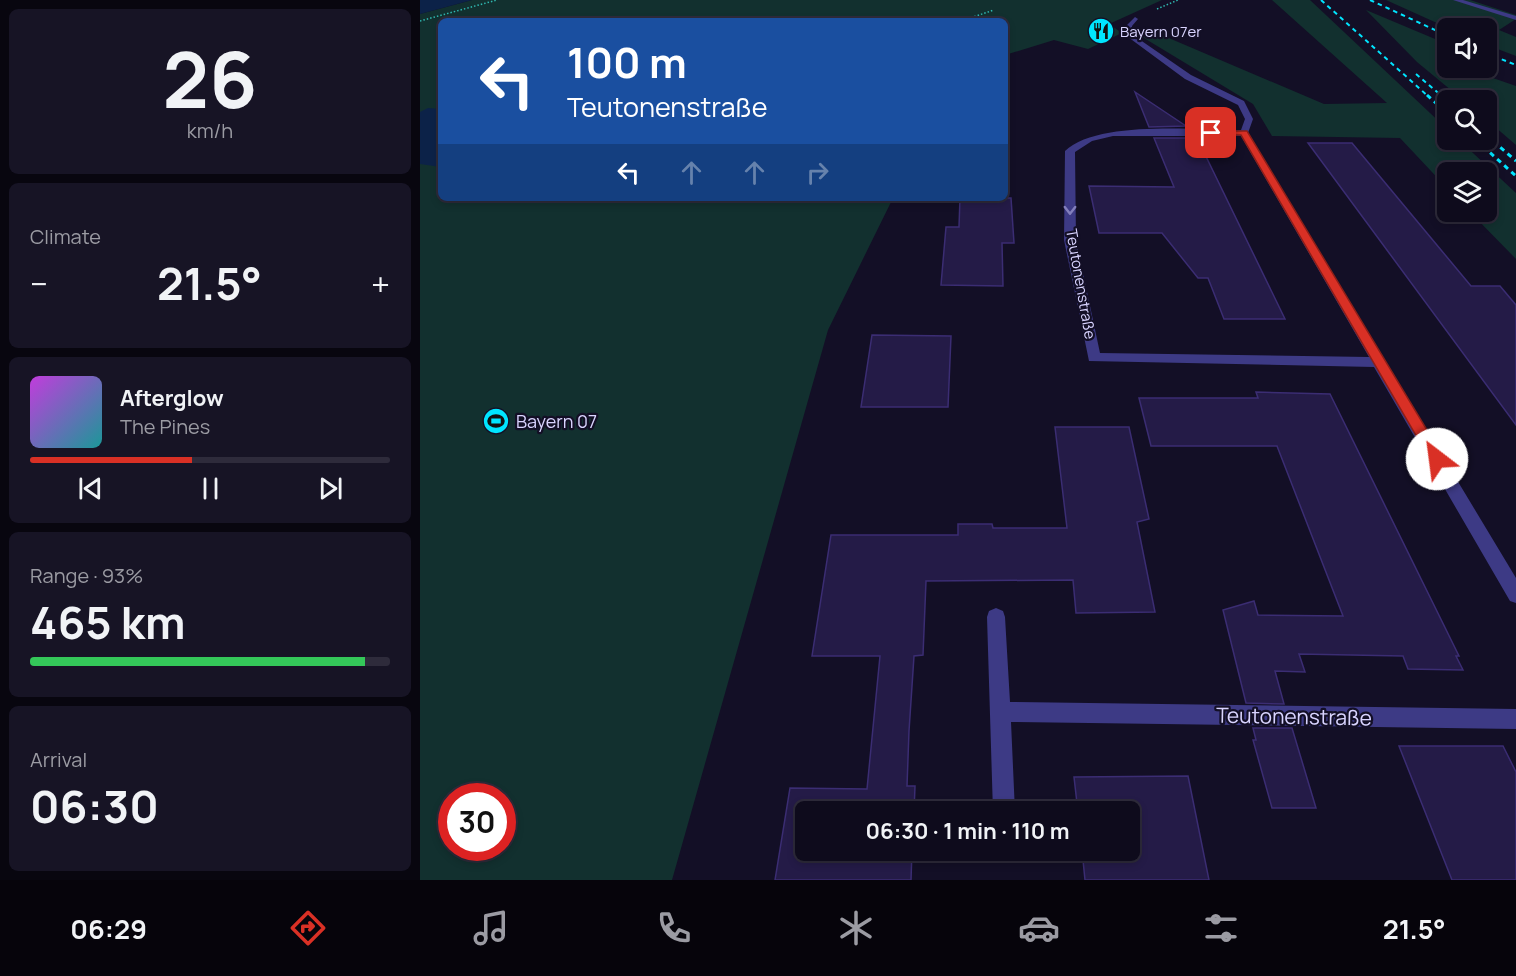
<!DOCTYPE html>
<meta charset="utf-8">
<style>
:root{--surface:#0e0b1c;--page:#171425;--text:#f1f3f6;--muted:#9b9ba3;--line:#2e2b3b;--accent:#d93025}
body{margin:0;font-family:Manrope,sans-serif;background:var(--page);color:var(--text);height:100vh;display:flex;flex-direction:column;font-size:22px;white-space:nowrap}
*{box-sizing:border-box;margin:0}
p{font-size:20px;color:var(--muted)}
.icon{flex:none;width:33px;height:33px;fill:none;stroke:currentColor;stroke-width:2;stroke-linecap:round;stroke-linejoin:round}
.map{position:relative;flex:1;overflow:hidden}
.drawer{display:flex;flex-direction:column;gap:9px;padding:9px;background:#08060f;width:420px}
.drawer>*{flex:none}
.top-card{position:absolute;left:18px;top:18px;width:570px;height:183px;border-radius:9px;box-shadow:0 3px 9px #0003,0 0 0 2px var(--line);background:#1a4fa0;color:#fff;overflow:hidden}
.tools{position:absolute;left:1017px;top:18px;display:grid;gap:12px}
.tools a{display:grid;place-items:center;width:60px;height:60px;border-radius:9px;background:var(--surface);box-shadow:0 3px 9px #0003,0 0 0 2px var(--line);font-size:30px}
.speed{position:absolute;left:18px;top:783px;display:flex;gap:12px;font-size:30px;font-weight:700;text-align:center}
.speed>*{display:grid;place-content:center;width:78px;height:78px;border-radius:50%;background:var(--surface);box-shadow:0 3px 9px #0003,0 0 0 2px var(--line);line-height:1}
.speed .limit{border:9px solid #d22;background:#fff;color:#111}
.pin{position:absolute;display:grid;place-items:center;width:51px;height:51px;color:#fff;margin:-26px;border-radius:12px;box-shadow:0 3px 9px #0006}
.me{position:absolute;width:66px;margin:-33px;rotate:330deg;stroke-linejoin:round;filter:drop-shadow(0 0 4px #0008)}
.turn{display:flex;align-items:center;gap:21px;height:126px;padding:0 30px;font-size:27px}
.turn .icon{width:78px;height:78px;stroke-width:2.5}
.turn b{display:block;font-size:42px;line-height:51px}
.lanes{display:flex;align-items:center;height:57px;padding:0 30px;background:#0003;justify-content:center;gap:30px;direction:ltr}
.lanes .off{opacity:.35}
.big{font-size:45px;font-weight:700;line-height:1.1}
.drawer .tile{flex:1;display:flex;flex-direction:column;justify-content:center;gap:9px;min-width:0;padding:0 21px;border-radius:9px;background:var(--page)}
.drawer .dial{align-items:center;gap:0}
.dial b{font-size:78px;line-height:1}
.song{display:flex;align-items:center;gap:18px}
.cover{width:72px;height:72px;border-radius:9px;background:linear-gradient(135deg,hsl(290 70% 55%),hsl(180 70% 35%))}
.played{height:6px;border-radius:3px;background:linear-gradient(90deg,var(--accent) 45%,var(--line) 45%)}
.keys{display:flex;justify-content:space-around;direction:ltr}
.heat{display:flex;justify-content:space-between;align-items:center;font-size:33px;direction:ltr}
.charge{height:9px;border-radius:4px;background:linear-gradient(90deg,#34c759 93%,var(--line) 0)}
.trip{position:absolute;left:375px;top:801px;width:345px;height:60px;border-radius:9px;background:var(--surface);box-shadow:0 3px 9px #0003,0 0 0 2px var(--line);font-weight:700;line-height:60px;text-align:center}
.tabs{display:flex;height:96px;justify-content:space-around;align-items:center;background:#06040b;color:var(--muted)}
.tabs .icon{width:42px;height:42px}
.tabs .on{color:var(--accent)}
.tabs b{font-size:27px;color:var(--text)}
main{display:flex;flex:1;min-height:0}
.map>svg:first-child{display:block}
.green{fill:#12302f;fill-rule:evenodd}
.water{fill:#0c2248}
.building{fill:#241b47;stroke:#3b2d73;stroke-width:1.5}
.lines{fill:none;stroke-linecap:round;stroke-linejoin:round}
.path{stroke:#2fb8b0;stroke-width:1.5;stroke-dasharray:1.5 2;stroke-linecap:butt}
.minor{fill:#3d3a85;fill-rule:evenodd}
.rail-far1{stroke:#00e5ff;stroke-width:2;stroke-dasharray:4.5 4;stroke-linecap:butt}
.rail{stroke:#00e5ff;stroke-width:3;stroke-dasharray:5 4.5;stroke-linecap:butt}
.oneway{stroke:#837fbc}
.route{fill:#d93025;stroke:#8d1f18;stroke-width:1.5}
.labels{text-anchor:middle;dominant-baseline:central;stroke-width:4.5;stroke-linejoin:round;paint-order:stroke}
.far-poi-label{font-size:15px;fill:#d9d4ff;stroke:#130f26;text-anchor:start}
.far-street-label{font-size:15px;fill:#d9d4ff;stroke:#130f26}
.poi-label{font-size:18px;fill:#d9d4ff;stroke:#130f26;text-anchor:start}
.near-street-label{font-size:21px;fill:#d9d4ff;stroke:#130f26}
</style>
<main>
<section class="drawer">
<div class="tile dial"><b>26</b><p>km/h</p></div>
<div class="tile"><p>Climate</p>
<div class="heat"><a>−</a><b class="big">21.5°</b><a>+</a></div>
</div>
<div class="tile">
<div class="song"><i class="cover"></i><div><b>Afterglow</b><p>The Pines</p></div></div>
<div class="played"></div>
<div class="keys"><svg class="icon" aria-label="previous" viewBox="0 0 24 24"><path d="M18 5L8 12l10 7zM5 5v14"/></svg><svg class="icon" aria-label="pause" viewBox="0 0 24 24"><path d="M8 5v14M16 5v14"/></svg><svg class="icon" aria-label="next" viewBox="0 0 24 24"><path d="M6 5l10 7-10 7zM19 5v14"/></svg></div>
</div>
<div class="tile"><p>Range · 93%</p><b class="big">465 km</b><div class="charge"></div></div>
<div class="tile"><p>Arrival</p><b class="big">06:30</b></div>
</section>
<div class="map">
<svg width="1096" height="880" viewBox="0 0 1096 880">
<rect width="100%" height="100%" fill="#130f26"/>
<path class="green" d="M52,0H742L689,24L702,33L668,49L634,40L585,55V21H21V198H473L408,330L252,880H0V14ZM32,796H82V848H32Z
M852,0H890L1027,129L1028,140H1039L1096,193V259L1050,212H1066V172H1028L1027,188L980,138L852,136L833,104L719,35L730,30L904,104L967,103Z
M966,0H1050L1096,15V19L1079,30L1096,37V56L1067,45L1066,28H1028Z
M946,10L1027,44L1028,68H1044L1096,86V145L1067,120L1066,100H1043L997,62Z"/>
<path class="water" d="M0,0H52L0,14Z
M8,108L21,109V167L0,164V112Z"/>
<path class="building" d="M715,92L766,126L729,127Z
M734,138H777L865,319H804L788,278H778L742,233H679L669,186L754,187Z
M888,143H932L1051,286H1080L1096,305V425Z
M540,198H591L594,243H582L583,286L521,285L526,227H539Z
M452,335L531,336L528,407H441Z
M836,392L910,394L1039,656H1036L1043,670L988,669L983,656L879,654L885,672L855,671L864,704L826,703L803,610L834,601L838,615L923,616L857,446H731L719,398H838Z
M635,427H709L729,519L717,522L735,612L656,613L653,580L506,581L503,655L494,656L489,731L487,786H495L494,812H386V850H492L491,880H355L370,788L447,789L460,656H392L411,535H538V524H572L573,528H647Z
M833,728H872L896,808H852L833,740H836Z
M979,746H1083L1096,772V880H1032Z
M768,776L789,880H665L662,850H710V812H658L654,777Z"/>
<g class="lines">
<path class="path" d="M737,9L758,0
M0,21L77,0
M541,21L574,10"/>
<path class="minor" d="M1033,0H1043L1096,16V20Z
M715,17L718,19L712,26L713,35L771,75L824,101L833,119L828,133L1096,578V603L1090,601L954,367L669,361L644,240L645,151C677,120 776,130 821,130L825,119L818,105L765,79L708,37L706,26ZM693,136H821L949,357L680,353L656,240L655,152L672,141Z
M576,608L583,611L585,617L590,702L1096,709V729L591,722L595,812H573L567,617L569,611Z"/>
<path class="rail-far1" d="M901,0L1009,97
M950,0L1028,36
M1066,53L1096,65
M996,74L1023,97"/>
<path class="rail" d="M1007,95L1028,114
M1021,95L1028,101
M1066,135L1096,161
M1056,140L1096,176"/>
</g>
<defs><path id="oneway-chevron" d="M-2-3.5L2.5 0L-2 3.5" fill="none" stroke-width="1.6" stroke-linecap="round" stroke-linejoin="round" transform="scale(1.5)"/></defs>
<use class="oneway" href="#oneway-chevron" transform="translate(650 210) rotate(90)"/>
<path class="route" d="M788,131H827L1022,455V463H1012L821,135H791Z"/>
<defs>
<g id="restaurant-disc" transform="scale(1.35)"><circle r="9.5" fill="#00e5ff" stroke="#130f26"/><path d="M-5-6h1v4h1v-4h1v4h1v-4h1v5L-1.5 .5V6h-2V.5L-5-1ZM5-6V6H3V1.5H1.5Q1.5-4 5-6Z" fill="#111"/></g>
<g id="stadium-disc" transform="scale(1.35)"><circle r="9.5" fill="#00e5ff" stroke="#130f26"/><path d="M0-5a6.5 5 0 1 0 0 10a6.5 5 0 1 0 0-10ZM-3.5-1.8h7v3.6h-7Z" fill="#111"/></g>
</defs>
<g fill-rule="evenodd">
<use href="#restaurant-disc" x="681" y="31"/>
<use href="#stadium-disc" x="76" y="421"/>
</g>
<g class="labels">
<g class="far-poi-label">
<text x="700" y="31">Bayern 07er</text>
</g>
<g class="far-street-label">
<text transform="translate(661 284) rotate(80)">Teutonenstraße</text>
</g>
<g class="poi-label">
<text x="96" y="421">Bayern 07</text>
</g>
<g class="near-street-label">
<text transform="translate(874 716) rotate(1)">Teutonenstraße</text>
</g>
</g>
</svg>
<div class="tools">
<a><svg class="icon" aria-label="sound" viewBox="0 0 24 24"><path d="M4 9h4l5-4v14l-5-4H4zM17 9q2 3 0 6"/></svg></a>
<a><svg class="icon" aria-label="search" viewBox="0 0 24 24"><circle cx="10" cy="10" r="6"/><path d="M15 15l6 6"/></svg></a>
<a><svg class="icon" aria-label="layers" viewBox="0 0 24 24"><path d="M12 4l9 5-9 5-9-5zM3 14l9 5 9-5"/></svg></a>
</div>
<div class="speed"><div class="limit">30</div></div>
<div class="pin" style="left:791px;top:133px;background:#d93025"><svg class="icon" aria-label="arrive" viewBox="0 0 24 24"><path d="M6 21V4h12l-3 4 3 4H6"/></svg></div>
<svg class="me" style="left:1017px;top:459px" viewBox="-20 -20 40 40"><circle r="19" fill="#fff"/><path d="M0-13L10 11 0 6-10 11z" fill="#d93025"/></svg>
<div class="trip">06:30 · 1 min · 110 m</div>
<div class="top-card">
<div class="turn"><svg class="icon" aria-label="left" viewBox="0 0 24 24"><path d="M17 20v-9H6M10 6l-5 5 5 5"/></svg><div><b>100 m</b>Teutonenstraße</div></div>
<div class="lanes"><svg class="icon" aria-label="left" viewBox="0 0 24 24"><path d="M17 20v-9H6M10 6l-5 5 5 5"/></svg><svg class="icon off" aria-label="ahead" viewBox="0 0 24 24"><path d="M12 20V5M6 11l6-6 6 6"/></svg><svg class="icon off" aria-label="ahead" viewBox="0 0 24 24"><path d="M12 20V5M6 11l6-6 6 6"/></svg><svg class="icon off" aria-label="right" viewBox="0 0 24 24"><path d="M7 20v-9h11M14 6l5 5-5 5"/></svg></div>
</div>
</div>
</main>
<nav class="tabs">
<b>06:29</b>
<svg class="icon on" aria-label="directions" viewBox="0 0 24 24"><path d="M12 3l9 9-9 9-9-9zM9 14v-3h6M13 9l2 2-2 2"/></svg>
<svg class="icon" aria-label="music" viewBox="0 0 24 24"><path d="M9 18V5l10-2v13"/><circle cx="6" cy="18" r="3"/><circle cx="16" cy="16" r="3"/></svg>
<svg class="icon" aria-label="phone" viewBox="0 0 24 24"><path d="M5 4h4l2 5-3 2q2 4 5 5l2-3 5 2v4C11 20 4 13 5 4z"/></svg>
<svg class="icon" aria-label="climate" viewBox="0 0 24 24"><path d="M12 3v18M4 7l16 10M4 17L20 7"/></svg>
<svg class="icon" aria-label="car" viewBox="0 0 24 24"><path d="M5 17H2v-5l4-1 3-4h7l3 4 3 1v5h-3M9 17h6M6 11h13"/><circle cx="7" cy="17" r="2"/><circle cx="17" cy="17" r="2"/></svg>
<svg class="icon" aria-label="filters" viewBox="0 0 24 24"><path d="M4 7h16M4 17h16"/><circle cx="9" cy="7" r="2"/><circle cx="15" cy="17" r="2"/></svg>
<b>21.5°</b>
</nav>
